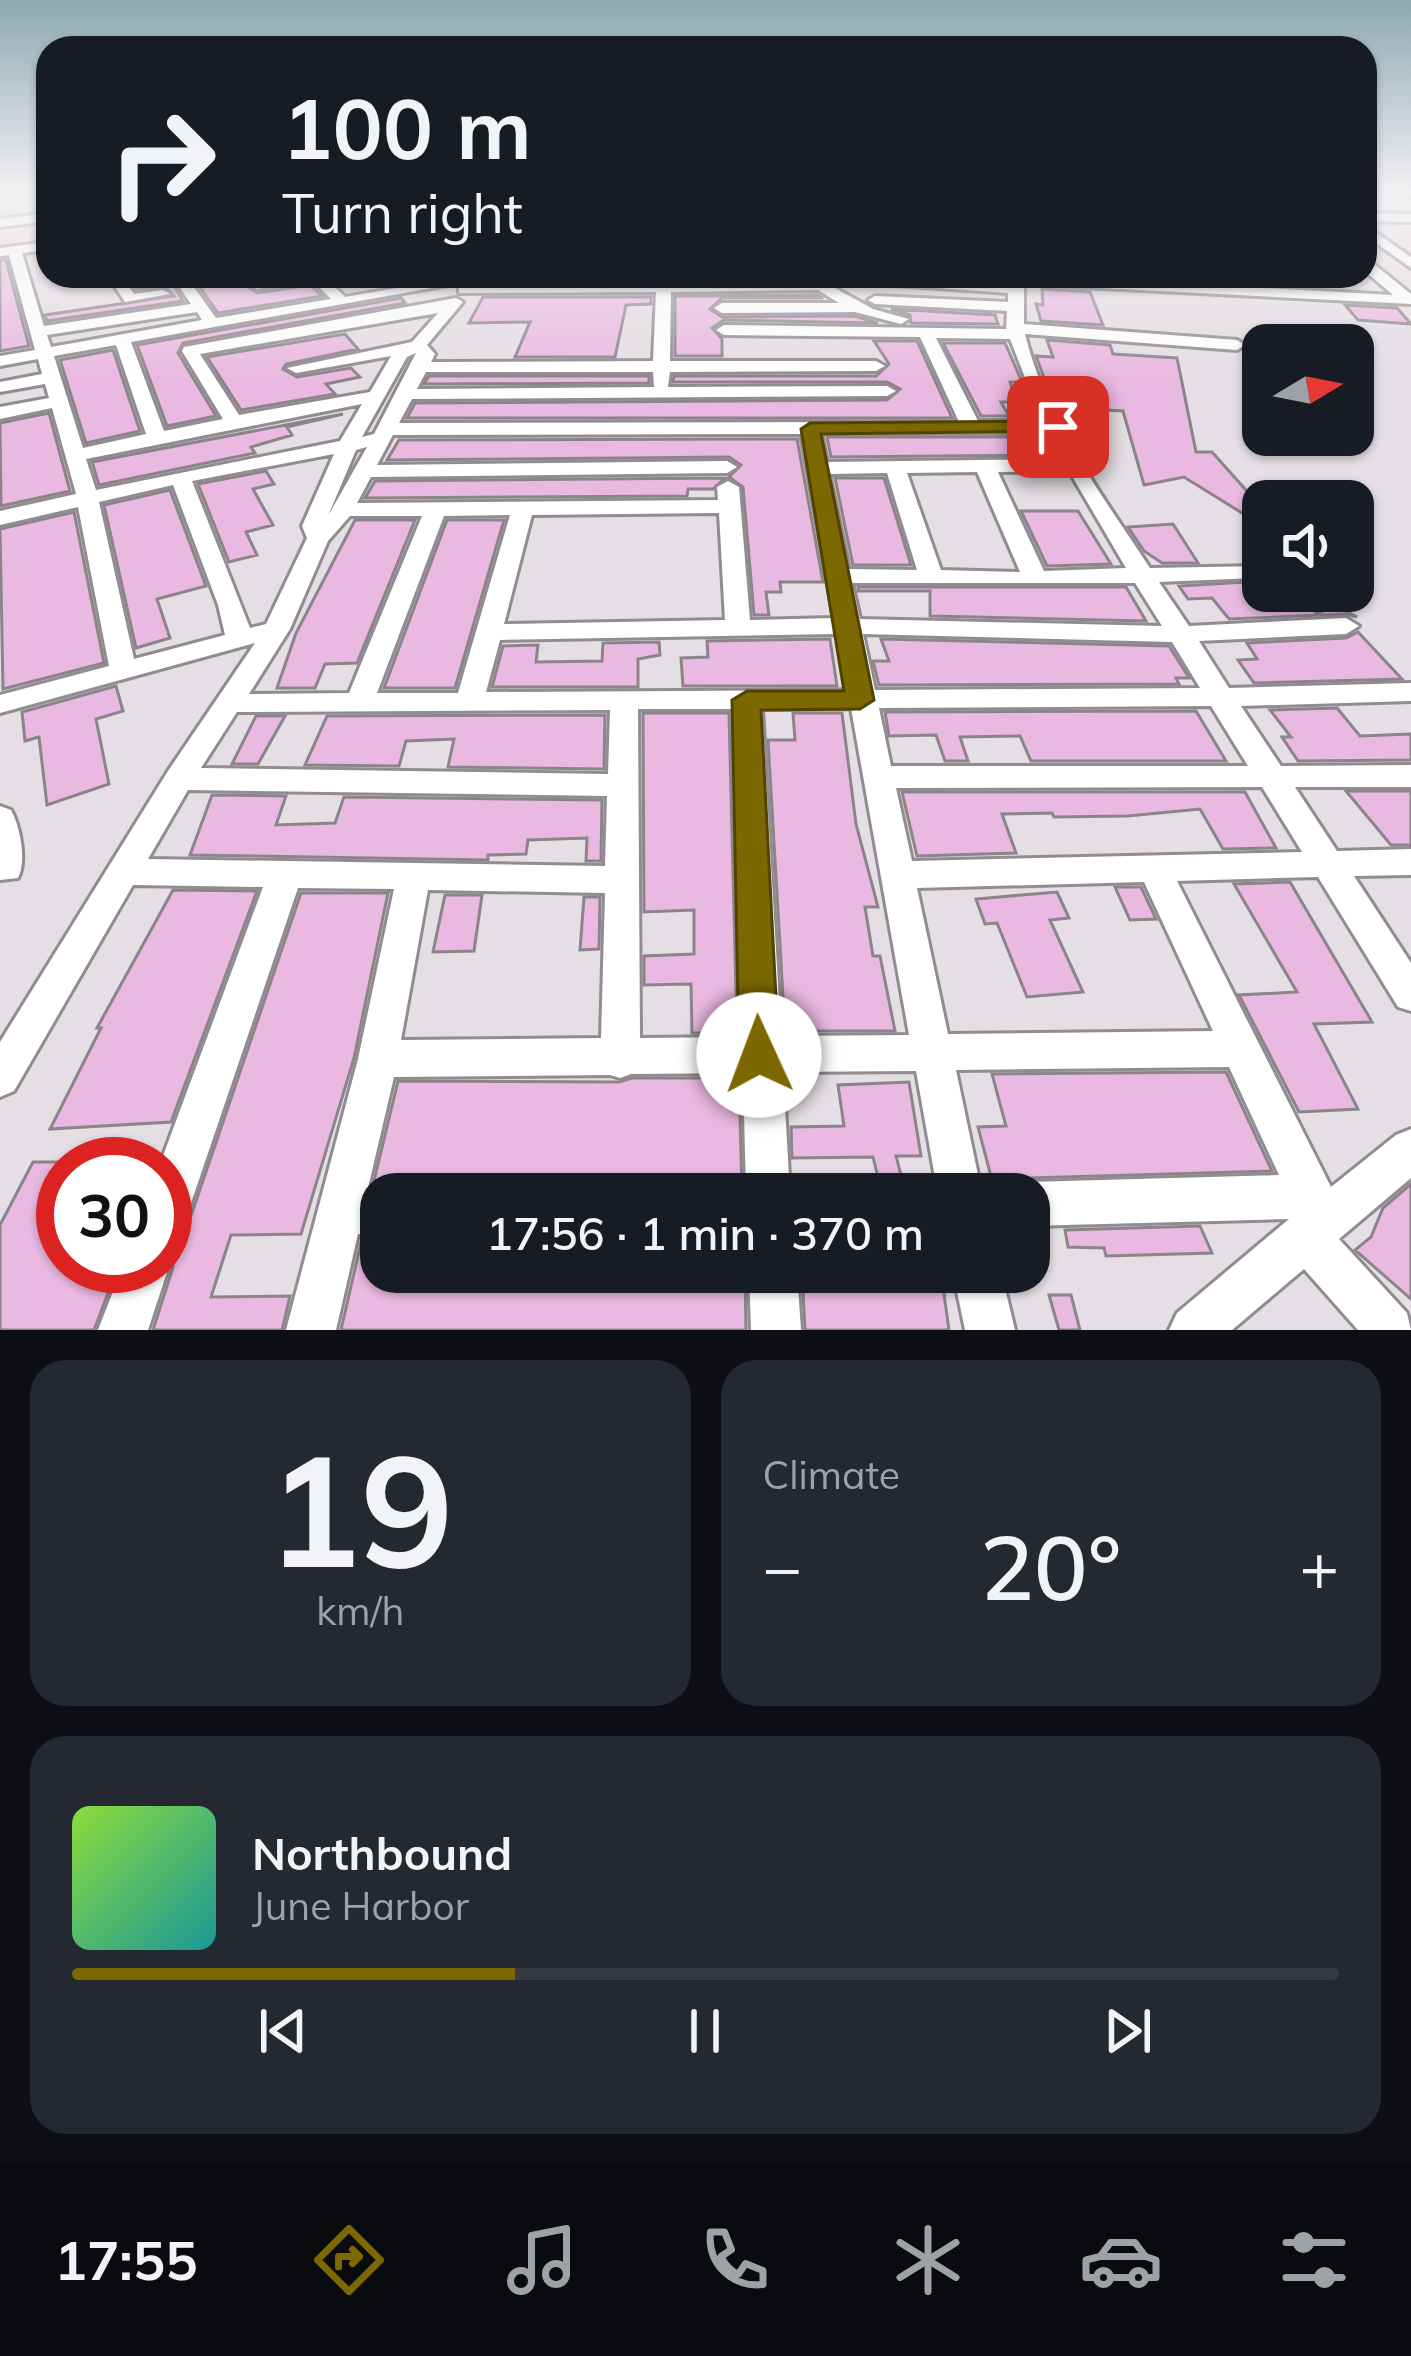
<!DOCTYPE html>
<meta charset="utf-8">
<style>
:root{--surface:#171b24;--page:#242831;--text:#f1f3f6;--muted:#9ea1a6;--line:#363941;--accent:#7c6800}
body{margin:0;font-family:Mulish,sans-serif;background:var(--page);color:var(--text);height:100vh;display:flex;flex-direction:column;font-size:45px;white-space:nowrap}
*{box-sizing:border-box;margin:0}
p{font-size:39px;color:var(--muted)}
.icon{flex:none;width:66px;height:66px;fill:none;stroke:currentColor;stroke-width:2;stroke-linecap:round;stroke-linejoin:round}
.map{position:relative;height:1330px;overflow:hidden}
.details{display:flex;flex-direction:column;gap:30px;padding:30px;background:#0d0f14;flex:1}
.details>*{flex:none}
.guide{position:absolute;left:36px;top:36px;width:1341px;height:252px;border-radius:36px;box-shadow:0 3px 9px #0004;background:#171b24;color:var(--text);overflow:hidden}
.needle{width:78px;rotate:80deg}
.controls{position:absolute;left:1242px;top:324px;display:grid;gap:24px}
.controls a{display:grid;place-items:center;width:132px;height:132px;border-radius:24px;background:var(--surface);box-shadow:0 3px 9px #0004;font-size:60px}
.speed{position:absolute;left:36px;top:1137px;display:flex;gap:24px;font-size:60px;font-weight:700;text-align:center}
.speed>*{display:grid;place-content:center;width:156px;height:156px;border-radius:50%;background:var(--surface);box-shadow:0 3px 9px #0004;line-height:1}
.speed .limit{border:18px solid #d22;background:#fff;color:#111}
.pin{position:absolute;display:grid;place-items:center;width:102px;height:102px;color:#fff;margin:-51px;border-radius:24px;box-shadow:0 6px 18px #0006}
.me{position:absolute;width:132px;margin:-66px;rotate:358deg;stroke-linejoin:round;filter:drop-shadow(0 0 9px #0008)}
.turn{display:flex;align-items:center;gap:42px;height:252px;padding:0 48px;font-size:54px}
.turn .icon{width:156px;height:156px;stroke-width:2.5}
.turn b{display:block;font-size:84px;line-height:102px}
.big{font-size:90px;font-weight:600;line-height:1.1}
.details .tile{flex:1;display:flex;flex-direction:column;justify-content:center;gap:18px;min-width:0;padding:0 42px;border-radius:36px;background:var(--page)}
.details .dial{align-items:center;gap:0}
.dial b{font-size:156px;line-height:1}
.song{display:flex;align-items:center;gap:36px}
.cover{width:144px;height:144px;border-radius:18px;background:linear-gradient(135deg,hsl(90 70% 55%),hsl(180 70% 35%))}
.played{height:12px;border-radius:6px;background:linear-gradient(90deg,var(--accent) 35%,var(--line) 35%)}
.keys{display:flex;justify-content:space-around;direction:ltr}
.heat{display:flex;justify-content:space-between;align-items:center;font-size:66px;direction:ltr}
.details .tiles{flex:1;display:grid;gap:30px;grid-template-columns:1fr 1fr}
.tile:last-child{grid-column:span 2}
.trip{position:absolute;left:360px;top:1173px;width:690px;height:120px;border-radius:36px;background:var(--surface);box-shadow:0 3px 9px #0004;font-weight:600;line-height:120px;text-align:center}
.tabs{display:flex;height:192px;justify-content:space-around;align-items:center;background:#090b0e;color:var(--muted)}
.tabs .icon{width:84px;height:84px}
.tabs .current{color:var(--accent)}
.tabs b{font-size:54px;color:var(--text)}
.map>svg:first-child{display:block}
.building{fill:#eab9e1;stroke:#8b8489;stroke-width:3}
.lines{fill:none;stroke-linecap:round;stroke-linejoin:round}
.minor-casing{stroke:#928b91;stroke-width:6}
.minor{fill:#fff;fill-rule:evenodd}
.route{fill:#7c6800;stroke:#514400;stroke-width:3}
</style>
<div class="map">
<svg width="1411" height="1330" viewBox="0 0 1411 1330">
<rect width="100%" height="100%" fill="#e5dee4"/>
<path class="building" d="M0,260H6L29,346L0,351Z
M127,276H168L183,301L47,321L45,315L174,296L165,286L136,289Z
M192,276H266L246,286L258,293L310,285L322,296L218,313Z
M1042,289L1090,292L1103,325L1041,321L1036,304L1043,305Z
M817,295L823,298H722L710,309L722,317L854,316L878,323L724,320L712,328L722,339V356H675V296Z
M483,297H651V304L626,305L615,357H515L530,322L469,323Z
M401,298L405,303L183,343L178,353L216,416L167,426L137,345Z
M1345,305L1397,308L1411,324L1358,320Z
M891,309L995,315L998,324L911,323L910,315Z
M345,334L358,349L286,364L283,369L297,377L351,368L360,377L326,384L335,394L241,410L207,357Z
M1047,340L1110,345L1113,354L1177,358L1196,452H1212L1254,499L1263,497V526L1184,477L1144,485L1123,411L1105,410L1103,393L1062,390L1059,384L1046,383L1036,356L1053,357Z
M874,341H917L952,418H407L415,403L887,400L900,389L887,382H673L674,376H876L889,364Z
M943,343H1005L1022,382H1010L1017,402H1001L1009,416H981Z
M113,350L140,431L86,443L60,360Z
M429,376H649V383L424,384Z
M49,413L70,491L1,506L0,423Z
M343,414L287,427L292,435L251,447L255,453L99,485L92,462Z
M827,437H1021L1027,449H1039L1042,455L831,457Z
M797,439L823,582H780L781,592H766L769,615H754L743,487L729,477L741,465L729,457L387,460L399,440Z
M266,471L274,484L253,489L273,525L246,532L257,555L229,562L198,484Z
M725,478L713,489H688L687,496L365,498L375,481Z
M835,478H884L911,565H853Z
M170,490L206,586L157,599L170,638L136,648L104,505Z
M1021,511H1078L1111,564L1047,566Z
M74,512L104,663L3,689L0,529Z
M355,520H415L357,663L325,664L315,688H277L296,633Z
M447,520H504L455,688H384Z
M1173,524L1198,563H1162L1144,551L1128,527Z
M1263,581V591H1285L1318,614L1334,605L1357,617L1346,614L1229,619L1212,598L1188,599L1179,586Z
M858,587H1126L1146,621L930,616V591H858Z
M1358,632L1402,679L1254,683L1238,660L1257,659L1247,643L1346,638Z
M830,639L837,686H683L681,658L708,657L707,641Z
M881,639L1169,646L1189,678H1176L1179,684L879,685L873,661H889Z
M659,642L660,655L638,659V687H492L503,646L538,645L536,662L602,661L603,643Z
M116,686L123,711L96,719L109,784L47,805L39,737L25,741L22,712Z
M1337,708L1360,736L1411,734V760L1298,761L1282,737H1291L1270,710Z
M1196,711L1226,761H1031L1020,736L960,737L968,761H945L936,735L889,736L885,712Z
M643,713H729L737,1033H692L691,984L644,985V956L694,954V910L644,912Z
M793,713H842L856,824L878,907H865L873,956H880L895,1031H785L768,740H795Z
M605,715L604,769L448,767L454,739L406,741L399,766L305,765L327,716Z
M256,716H285L258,764H232Z
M1346,791H1411V845H1391Z
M902,792H1245L1276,848L1223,849L1200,809L1128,816L1054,817L1052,813L1002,814L1016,853L917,856Z
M212,795L286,796L276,825L335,823L344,797L602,800L601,861H586L587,838L528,840L526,854L488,855V860L190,855Z
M1290,882L1372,1022L1314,1024L1358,1109L1299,1112L1239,995L1297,992L1234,884Z
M1115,887H1141L1156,919L1130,920Z
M173,890L257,891L171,1122L50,1129L101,1028H97Z
M1057,892L1069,918L1050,920L1083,992L1027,997L997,923L985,924L976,899Z
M301,893H388L354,1058L301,1234L231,1235L211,1297L290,1296L282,1330H153L173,1267L165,1239L183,1232L192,1213Z
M445,895H482L474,951L433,952Z
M584,897H600L599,949L580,950Z
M1226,1072L1272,1171L1029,1178L993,1184L978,1127L1006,1126L992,1074Z
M632,1078H739L742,1194H727V1185L650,1189V1184L481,1194L482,1185L403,1189L398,1194L373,1185L398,1081L619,1082Z
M909,1082L921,1156H896L906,1194H882L873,1157L792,1158L791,1127L844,1126L838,1085Z
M33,1162H63V1268L117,1269L94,1330H0V1225Z
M1411,1184V1299L1355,1250L1371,1237L1383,1208Z
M1200,1226L1212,1253L1106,1256L1104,1248L1068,1247L1065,1230Z
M362,1238H381V1272H745L746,1330H341Z
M802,1272H941L949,1330H805Z
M1049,1295H1071L1080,1330H1059Z"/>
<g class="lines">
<g class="minor-casing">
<path id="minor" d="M0,193H19L0,198Z
M1411,193V197L1386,194L1387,193Z
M48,213V221L0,227V219Z
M1365,213L1411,214V222L1365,221Z
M1365,225L1411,257V268L1365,235Z
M48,242V250L22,253L44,326L191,304L172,276H186L216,318L331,299L312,280L257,289L250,285L284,276H324L345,297L467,276L476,280L131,342L164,431L223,419L182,351L184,347L456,298L463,302L427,345L435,354L431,362L653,361L656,292L459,293V287L464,286L657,283V276H671V283L802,282L800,276H813L873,309L909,319L901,324L855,312L722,313L714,308L722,303H839L818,290L671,292L670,361H876L885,366L876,371L670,372L668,387L887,386L896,391L887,396L412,399L399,423L959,422L920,337L724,335L716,330L724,325L1006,329L1007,311L875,304L868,300L875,296L1008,302V293L825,280L818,276L1009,284L1010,276H1041L1393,295L1365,271V260L1370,261L1411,294V304L1024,284V324L1237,340L1245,345L1237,350L1025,334C1046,420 1101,494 1150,568L1263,566V576L1256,578L1159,582L1189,626L1346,618L1359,626L1346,634L1199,641L1229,688L1411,683V701L1241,706L1281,766L1411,765V787H1295L1337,851L1411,849V875L1354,876L1411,963V1011L1398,1007L1318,877L1177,881L1331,1187L1396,1135L1411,1129V1178L1339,1239L1407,1313L1411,1330H1358L1304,1269L1232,1330H1169L1177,1313L1289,1219L1029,1226V1194H1011L1013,1188L1029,1182L1279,1175L1229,1067L956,1070L982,1194H938L916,1071L783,1072L790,1194H746L743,1073L631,1074L620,1078L610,1075L394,1077L368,1188L394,1194H381V1234H358L336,1330H286L358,1059L394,889L298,888L188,1212L181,1228L165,1235V1164H160L263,887L133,885L14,1091L0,1097V1042L168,771L255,643L0,713V695L109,666L78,507L0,525V511L76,494L52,408L0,419V407L49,398L45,384L0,392V382L42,374L38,359L0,366V356L35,350L9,255L0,256V248ZM197,312L202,320L51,347L47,335ZM438,313L412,342L287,368L296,373L391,356L370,392L239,415L200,354ZM936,338L1010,339L1042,421H978ZM116,345L146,434L83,448L54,356ZM416,353L374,434L362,437L407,357ZM426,372H653L654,387L417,389ZM362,404L340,441L96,490L86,459ZM821,433H1048L1062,459L827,462ZM801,434L834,618L750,620L739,487L728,481L717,487L718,500L357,503L371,477L727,473L737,467L727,461L377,465L393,435ZM367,447L328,516L356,450ZM334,454L302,526L307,538L266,624L250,628L192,481ZM1069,471L1126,568L1044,571L998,472ZM977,472L1020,572L941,570L907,473ZM887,473L917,570L849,569L829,474ZM173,485L218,605L225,635L134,659L99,502ZM719,513L725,620L504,624L532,515ZM510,515L458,693H377L444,516ZM350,516H422L349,693L249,694L290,629L328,541ZM852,583H1135L1162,626L860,619ZM837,634L847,690L486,692L500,640ZM863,634L1172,642L1200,688L875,690ZM1211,706L1248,766H891L879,708ZM851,708L909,1035L781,1036L762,709ZM638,709H733L742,1037L640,1038ZM610,710L608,774L201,768L237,712ZM1262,787L1302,852L912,861L896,788ZM188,790L607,796L605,866L148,859ZM1144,882L1213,1031L948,1034L917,888ZM428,890L605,893L601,1038L401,1040Z
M108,276H122L134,294L163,290L170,294L125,302Z
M0,806L11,810C20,826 27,861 18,878L0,880Z
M165,1255L169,1266L148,1330H98L123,1266H165Z
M749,1272H797L801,1330H751Z
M953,1272H1001L1015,1330H965Z"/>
</g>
<use href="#minor" class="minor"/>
</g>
<linearGradient id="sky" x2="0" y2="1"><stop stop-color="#8ea9b2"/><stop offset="0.51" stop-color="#f3f0f3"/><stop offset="1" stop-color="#f3f0f3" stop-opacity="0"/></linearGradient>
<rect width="1411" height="379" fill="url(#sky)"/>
<path class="route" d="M1058,421L1064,423V431L821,434L874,700L860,709L761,710L779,1055L774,1068L759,1074L745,1068L739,1055L732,700L747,691H844L801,429L810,423Z"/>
</svg>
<div class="controls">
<a><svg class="needle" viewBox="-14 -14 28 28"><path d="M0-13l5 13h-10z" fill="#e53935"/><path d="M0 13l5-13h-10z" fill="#9ea1a6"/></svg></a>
<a><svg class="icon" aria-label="sound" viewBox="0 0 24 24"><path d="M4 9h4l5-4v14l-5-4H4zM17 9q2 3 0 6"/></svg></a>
</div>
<div class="speed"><div class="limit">30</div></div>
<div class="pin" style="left:1058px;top:427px;background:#d93025"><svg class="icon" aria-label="arrive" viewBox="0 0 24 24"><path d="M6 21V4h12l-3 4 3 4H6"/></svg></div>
<svg class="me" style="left:759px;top:1055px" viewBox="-20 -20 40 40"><circle r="19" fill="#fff"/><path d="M0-13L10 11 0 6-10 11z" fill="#7c6800"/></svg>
<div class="trip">17:56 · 1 min · 370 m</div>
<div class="guide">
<div class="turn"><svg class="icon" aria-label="right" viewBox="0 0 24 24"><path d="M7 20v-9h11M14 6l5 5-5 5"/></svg><div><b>100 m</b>Turn right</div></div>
</div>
</div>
<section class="details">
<div class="tiles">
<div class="tile dial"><b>19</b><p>km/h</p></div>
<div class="tile"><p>Climate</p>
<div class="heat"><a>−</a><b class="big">20°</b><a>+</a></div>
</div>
<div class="tile">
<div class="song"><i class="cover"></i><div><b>Northbound</b><p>June Harbor</p></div></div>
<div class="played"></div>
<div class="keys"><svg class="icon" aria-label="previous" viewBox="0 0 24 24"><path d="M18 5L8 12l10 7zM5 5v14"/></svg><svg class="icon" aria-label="pause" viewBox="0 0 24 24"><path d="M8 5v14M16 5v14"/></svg><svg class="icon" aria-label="next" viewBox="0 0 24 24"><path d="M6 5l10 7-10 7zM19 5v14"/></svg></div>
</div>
</div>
</section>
<nav class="tabs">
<b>17:55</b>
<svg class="icon current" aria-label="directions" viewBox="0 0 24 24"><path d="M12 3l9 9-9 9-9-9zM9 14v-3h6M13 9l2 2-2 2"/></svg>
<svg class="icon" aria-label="music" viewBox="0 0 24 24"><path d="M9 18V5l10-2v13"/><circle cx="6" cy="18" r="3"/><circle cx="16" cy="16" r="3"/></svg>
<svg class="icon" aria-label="phone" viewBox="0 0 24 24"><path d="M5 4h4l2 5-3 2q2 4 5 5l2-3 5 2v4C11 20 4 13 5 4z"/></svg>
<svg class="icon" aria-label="climate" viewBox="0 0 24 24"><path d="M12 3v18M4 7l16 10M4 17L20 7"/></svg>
<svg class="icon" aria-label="car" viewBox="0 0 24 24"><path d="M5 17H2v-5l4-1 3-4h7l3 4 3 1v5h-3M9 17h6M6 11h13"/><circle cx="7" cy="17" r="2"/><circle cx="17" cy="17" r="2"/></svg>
<svg class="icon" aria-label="filters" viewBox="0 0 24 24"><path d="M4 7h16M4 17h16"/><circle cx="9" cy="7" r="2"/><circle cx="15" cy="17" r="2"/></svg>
</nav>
